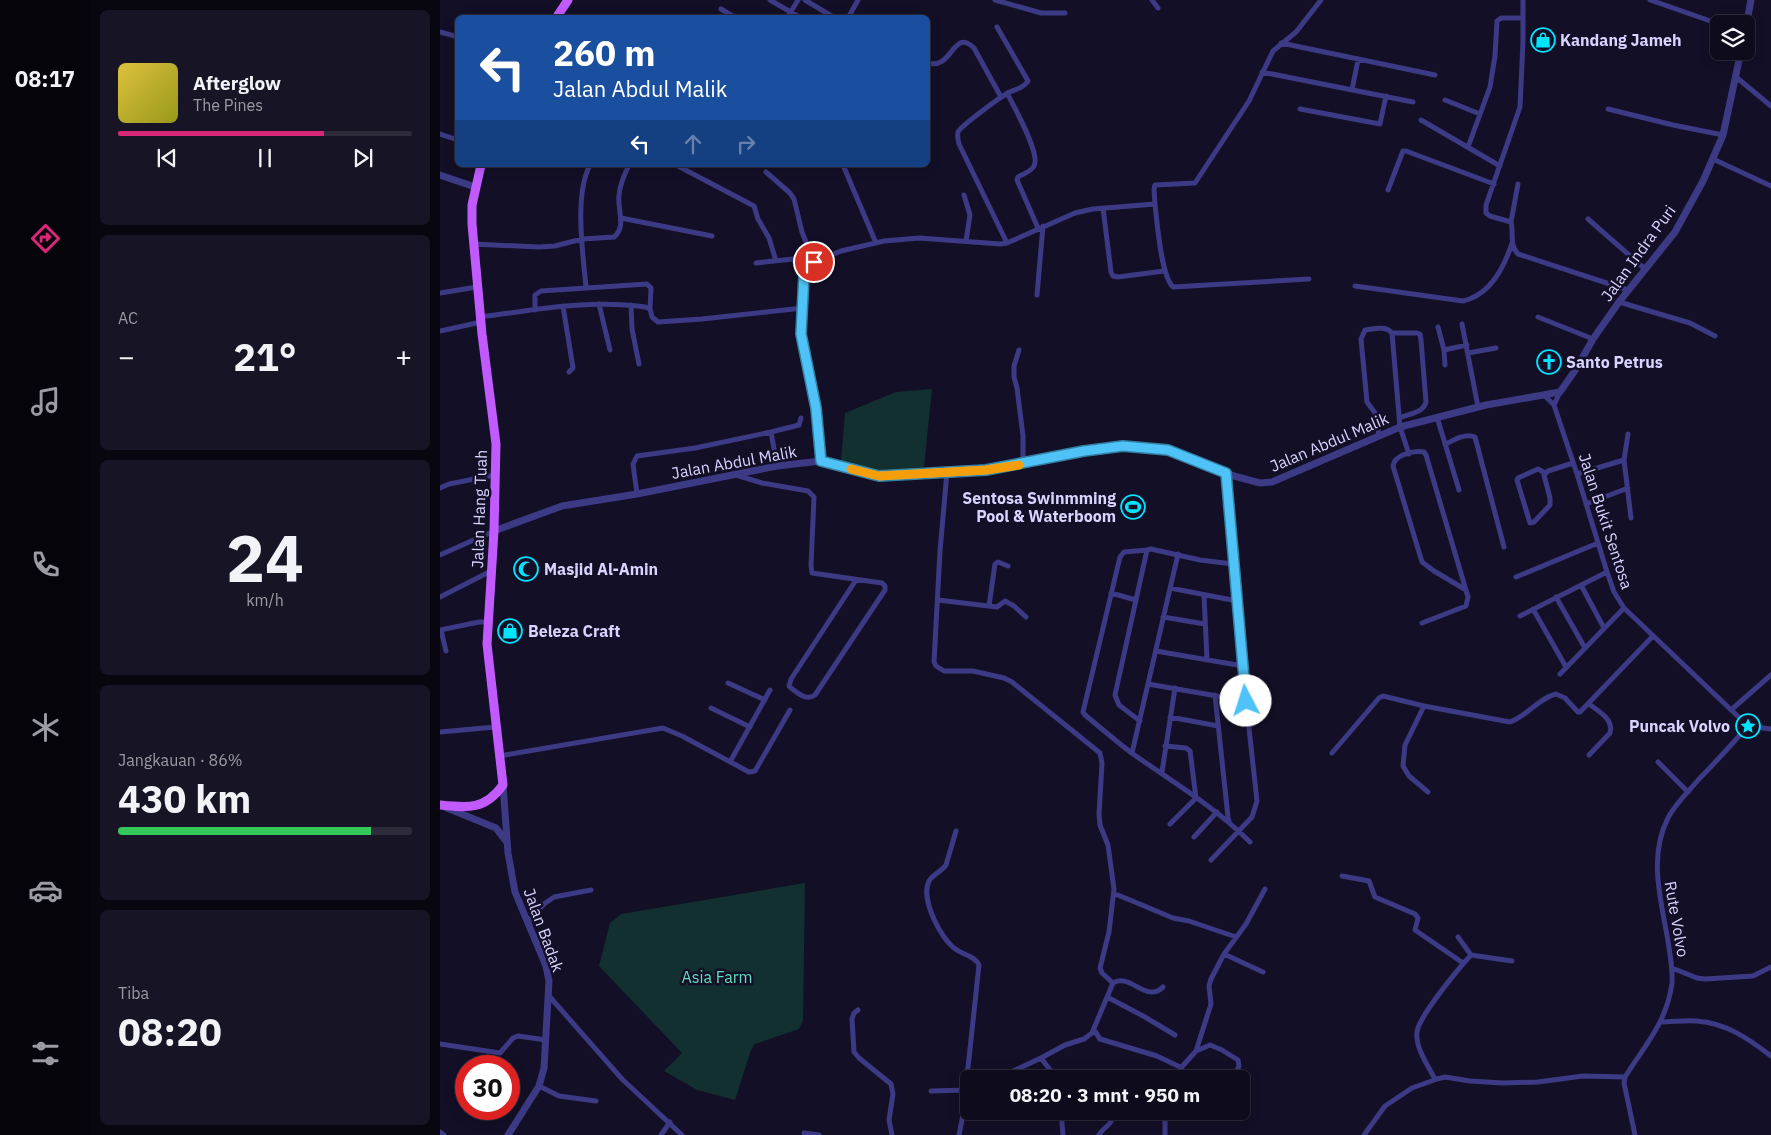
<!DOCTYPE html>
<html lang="id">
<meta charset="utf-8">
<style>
:root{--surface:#0e0b1c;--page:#171425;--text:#f1f3f6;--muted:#9b9ba3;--line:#2e2b3b;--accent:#db2777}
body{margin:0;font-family:"IBM Plex Sans",sans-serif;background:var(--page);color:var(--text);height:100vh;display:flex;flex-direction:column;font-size:19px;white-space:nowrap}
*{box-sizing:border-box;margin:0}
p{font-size:16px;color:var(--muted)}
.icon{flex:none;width:28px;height:28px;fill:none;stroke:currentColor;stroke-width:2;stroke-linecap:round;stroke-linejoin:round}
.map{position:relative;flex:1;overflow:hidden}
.side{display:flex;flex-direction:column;gap:10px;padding:10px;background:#08060f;width:350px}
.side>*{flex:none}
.banner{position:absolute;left:15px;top:15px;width:475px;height:152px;border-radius:8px;box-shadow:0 2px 12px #0003,0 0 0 1px var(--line);background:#1a4fa0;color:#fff;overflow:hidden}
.controls{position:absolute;left:1270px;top:15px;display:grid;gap:10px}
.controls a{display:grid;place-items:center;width:45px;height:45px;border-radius:8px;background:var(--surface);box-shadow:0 2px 12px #0003,0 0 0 1px var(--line);font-size:25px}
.speed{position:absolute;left:15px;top:1055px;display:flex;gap:10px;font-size:25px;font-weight:700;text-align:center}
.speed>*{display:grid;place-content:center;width:65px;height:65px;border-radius:50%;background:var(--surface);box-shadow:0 2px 12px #0003,0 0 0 1px var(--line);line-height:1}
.speed .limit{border:8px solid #d22;background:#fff;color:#111}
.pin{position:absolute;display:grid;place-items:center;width:42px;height:42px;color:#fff;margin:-21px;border:2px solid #fff;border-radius:50%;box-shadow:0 1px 5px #0007}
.me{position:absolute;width:55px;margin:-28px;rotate:355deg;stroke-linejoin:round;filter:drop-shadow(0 0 4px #0008)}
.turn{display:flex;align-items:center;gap:18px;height:105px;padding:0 15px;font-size:22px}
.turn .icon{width:65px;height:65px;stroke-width:2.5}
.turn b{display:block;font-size:35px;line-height:42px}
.lanes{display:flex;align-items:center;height:48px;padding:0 15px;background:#0003;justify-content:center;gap:25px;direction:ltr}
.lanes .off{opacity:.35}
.big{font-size:38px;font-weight:700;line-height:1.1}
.side .widget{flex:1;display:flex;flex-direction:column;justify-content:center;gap:8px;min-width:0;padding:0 18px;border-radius:8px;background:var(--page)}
.side .dial{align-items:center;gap:0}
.dial b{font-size:65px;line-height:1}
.song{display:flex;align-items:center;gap:15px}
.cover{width:60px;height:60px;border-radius:8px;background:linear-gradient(135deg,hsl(50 70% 55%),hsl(60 70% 35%))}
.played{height:5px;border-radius:2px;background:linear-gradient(90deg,var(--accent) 70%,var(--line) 70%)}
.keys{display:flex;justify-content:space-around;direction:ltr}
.heat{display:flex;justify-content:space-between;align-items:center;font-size:28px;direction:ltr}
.charge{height:8px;border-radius:4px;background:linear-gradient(90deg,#34c759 86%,var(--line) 0)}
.trip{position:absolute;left:520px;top:1070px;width:290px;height:50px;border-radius:8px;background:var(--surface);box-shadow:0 2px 12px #0003,0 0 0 1px var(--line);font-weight:700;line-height:50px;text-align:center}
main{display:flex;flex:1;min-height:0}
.dock{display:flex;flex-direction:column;width:90px;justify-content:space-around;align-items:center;background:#06040b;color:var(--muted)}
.dock .icon{width:35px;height:35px}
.dock .selected{color:var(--accent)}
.dock b{font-size:22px;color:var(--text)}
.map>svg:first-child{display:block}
.green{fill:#12302f}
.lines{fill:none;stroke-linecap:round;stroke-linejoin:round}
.minor{stroke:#3d3a85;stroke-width:5}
.tertiary{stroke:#3d3a85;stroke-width:7}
.primary{stroke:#c25bff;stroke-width:9}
.route-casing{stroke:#337fa1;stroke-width:12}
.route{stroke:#4fc3f7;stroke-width:9}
.slow{stroke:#f59e0b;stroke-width:9}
.labels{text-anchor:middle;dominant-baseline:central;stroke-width:5;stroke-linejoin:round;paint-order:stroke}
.poi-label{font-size:16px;font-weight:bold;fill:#d9d4ff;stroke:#130f26;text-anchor:start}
.street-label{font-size:16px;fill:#d9d4ff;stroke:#130f26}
.park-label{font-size:16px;fill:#5fe0c0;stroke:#130f26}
</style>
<main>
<nav class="dock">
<b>08:17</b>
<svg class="icon selected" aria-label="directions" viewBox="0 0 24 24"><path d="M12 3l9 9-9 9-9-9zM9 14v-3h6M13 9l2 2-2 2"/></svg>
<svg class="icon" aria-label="music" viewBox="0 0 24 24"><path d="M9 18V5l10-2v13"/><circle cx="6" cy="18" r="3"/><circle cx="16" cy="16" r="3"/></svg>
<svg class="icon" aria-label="phone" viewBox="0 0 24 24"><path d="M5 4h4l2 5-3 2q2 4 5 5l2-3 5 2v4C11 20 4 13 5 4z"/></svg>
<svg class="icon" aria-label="climate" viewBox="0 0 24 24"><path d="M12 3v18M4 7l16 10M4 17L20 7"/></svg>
<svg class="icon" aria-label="car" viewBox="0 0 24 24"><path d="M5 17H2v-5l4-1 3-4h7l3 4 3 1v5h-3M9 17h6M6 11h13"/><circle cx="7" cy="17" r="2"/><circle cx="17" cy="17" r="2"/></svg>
<svg class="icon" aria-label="filters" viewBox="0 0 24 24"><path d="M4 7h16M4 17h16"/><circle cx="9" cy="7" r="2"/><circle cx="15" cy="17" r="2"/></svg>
</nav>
<section class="side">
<div class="widget">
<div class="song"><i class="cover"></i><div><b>Afterglow</b><p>The Pines</p></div></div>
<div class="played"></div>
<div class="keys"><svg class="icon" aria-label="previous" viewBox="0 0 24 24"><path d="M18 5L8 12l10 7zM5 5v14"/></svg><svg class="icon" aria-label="pause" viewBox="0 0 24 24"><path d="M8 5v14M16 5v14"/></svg><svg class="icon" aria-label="next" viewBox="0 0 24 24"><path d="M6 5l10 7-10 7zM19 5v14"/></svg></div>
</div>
<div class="widget"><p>AC</p>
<div class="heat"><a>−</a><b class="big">21°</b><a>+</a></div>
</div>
<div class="widget dial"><b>24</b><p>km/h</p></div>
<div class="widget"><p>Jangkauan · 86%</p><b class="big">430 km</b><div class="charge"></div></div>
<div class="widget"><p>Tiba</p><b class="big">08:20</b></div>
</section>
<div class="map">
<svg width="1331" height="1135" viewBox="0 0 1331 1135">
<rect width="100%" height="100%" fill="#130f26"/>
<path class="green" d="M492,389L484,467L440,472L401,461L405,413L456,392Z
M365,883L363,1020L359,1029L315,1044L311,1050L295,1100L257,1090L224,1071L242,1053L159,966L170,923L181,914Z"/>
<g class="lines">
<path class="minor" d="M330,0L361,18
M365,0L395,18
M555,0L601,13H625
M712,0L718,8
M1083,0V41L1080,107L1046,205V213L1050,216L1071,222C1074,233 1069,245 1078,254L1188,290
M1210,0L1279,24
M281,9L296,18
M347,18L358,0
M408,18L418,0
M557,27L588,81C583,89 575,89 568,93C560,97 521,126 518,132C517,136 518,140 519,144L567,243
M0,32L18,37
M841,43L995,75
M488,63C513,70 513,27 534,48L561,97
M822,72L973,102
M1296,77L1331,106
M912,90L918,60
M567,93C574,107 601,154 594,166C591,172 582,174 578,177L577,180L598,228
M1005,100L1040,114
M860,109L940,124L946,96
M1168,109L1233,125L1283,135
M981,120L1060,166
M0,134L18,140
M1028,147L1050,87L1055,56L1057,21L1061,18H1083
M1273,159L1331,186
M236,165L314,206L318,219L329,238L336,261
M403,165L436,243
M326,172L350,193L354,199L362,232L374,262
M948,190L963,151H966L1054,184
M524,195L530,215L526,241
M715,204C717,222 721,276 733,287L869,279
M663,208L671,272L673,276L678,277L724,271
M181,218L272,236
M1148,219L1205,269
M1071,222L1078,184
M32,244L99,247L115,246L142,239L174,237C187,226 177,210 179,195C180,185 184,175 189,165
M316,263L353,259L364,275
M915,286L1023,301C1050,295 1064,268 1072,243
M146,287C143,254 134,195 150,165
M0,293L37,287
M597,295L603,226
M1179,302L1250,323L1275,336
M159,304L170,350
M191,305L192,329L199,364
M123,306L133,368L129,372
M95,310V295L101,291L207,284L211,288L210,309
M40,317C94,310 150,299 205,307L210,309L212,317L218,322L262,319L363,308
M1098,317L1153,339
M1022,324L1038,407
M998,327L1004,350L1027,345
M0,331L41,322
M952,333H977L980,334L981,340L986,402C983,413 969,414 959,418
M579,350L574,366V377L577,388L583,436V464
M1004,350L1005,365
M1028,353L1056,348
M1104,395L1114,405L1137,474L1167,572L1174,592L1184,608L1308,726
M1114,405L1120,392
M997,417L1019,490
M331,432L359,425L361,418
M1188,434L1184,460L1191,518
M939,436L935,413L927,402L921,339L925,330C934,329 946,325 952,333L960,427L969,454
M1006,444C1015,439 1026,433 1035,437L1064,547
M381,461L376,408L361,334L364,275L369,267L374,262L401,251L444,241L479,238L560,244L567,243L635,213L653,209L715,204L714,189L715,185L755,183L809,101L833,51L856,32L881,0
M507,472L500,551L494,662L496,666L504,671H533L564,678L572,682L660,753L662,763L659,814L660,825L668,845L674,889L669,932L660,968L662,973L673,983L652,1033L644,1039L625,1045L601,1058L556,1079
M1105,473L1098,469L1078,478L1077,480L1090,523L1094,522L1110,505V498L1104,475L1108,471L1133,463
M1137,474L1184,460
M296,475L322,483L368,491L374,497L371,565L372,573L442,583L445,586V590L375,695C366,701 359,694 351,688L349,686L351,679L416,580
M0,488L9,484L55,475
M197,494L193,464L197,456L255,448L331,432L337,466
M1146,504L1188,488
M707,550L684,552L680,557L643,712L645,715C661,728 677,742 693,754C733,782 775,807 810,842
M0,555L54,531
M1076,577L1158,543
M1141,585L1164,628
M730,588L797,601
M671,593L696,600
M764,595L767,660
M0,597L51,571
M1116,597L1145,648
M498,600L557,607L565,601L574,606L586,617
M549,606L555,564L558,562L568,566
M1093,609L1126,667
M1080,616L1167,572
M723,617L765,624
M982,623L1026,606L1028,597L986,455L984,452C974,450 954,455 953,466L982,562L994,571L1026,590
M0,630L39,622H48
M1,630L6,651
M716,651L803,666
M1120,674L1184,608
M288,683L325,700
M708,684L806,701
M775,695L788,817L789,821
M984,706L965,745L963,766L969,776L988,792
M271,708L310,727
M1291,710L1331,675
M730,717L778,726
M700,721L679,705L675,695L707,550L711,549L760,560L793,564
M1308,726L1331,729
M0,732L55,727
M725,746L746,748L750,751L756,798L730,824
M692,753L738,554
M892,753L939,698L943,696L984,706L1070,722C1087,716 1099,698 1116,694L1125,698L1138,712H1140L1213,636
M1149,755L1170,733C1174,719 1159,712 1149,704
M59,756L223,728L242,736L309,772L315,771L350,710
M290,762L330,690
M1218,762L1248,792
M722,772L735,688
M516,831L506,865C501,872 493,874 489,881C480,898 501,941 517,950C524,955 535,956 539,965L530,1049L527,1076L529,1090
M754,837L777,812
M771,860L812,817L817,801L806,701L785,473
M902,876L929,881L935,897L975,914L978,918L975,930L1023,963
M674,895H678L733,918L749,921L796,937
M87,923L104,904L114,897L151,890
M1018,937L1031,955L1072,961
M784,954L823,972
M1232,968L1257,978L1265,979L1313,976L1331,967
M673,983C689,972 707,1004 723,987
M109,996L182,1079L242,1135
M667,997L705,1017L735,1035
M418,1010L414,1013L412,1019L414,1052L419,1058L451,1084L453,1094L449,1120L452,1135
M1221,1022C1233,1022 1245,1020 1257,1021C1286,1023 1309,1039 1331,1056
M654,1030L660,1039L717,1056L740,1067
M0,1044L60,1053L73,1038L78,1036L106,1040
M756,1051L771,1004L769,986L771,979L784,954L806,924L825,889
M601,1058L617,1079
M731,1079L756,1051L770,1045L782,1050L798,1060L799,1066L796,1073
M995,1079C988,1066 975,1047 977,1032C979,1016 1019,968 1031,955
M99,1086L119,1096L156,1101
M491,1091L528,1090L519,1135
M621,1111L623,1135
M725,1111V1135
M0,1132L4,1135
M364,1133L379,1135
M221,1135L230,1122
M659,1135C665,1124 671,1129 674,1111
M924,1135L945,1106L972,1088L997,1079L1005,1077L1030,1081L1063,1083L1098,1082L1143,1076L1185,1077
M1195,1135L1184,1083L1185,1077C1205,1045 1227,1022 1232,983C1233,968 1230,955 1228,941C1221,900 1208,857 1228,818C1235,804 1249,791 1259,779C1276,762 1292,744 1308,726"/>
<path class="tertiary" d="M1306,27L1311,0
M0,175L35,187
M54,531L122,506L197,494L337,466L381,461L439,476L546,470L645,451L678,446L703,447L728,450L794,476L820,483L832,482L960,427L1046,405L1120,392L1136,369L1153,339L1179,302L1235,232L1263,181L1283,135L1301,51
M63,785L68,853L75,892L106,966L109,981L104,1068L99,1086L68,1135
M7,808L56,828L66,841"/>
<path class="primary" d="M116,18L128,0
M0,805C28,808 45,810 63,785L47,644L54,531L56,444L42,334L32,224V205L41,165"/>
</g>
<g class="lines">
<g class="route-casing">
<path id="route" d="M374,262L364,275L361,334L376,408L381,461L439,476L546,470L644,451L683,446L728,450L786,473L806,701"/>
</g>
<use href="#route" class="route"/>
<path class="slow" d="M411,469L439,476L546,470L579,465"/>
</g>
<defs>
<g id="shop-ring" transform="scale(1.25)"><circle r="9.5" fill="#130f26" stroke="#00e5ff" stroke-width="1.5"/><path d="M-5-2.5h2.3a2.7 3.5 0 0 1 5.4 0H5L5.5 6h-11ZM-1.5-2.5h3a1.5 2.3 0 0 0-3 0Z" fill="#00e5ff"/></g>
<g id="church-ring" transform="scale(1.25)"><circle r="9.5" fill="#130f26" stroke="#00e5ff" stroke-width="1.5"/><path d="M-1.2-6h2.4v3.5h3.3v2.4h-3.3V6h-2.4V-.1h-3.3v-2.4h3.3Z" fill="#00e5ff"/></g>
<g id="stadium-ring" transform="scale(1.25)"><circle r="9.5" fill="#130f26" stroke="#00e5ff" stroke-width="1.5"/><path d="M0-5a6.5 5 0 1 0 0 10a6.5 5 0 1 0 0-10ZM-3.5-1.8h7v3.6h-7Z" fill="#00e5ff"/></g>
<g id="mosque-ring" transform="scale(1.25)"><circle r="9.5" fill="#130f26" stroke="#00e5ff" stroke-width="1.5"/><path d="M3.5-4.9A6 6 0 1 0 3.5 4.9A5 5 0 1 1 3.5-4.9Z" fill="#00e5ff"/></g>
<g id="sight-ring" transform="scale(1.25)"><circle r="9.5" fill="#130f26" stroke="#00e5ff" stroke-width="1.5"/><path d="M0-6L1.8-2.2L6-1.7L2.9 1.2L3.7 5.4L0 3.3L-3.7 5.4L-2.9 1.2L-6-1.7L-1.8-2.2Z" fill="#00e5ff"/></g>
</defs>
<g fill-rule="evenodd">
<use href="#shop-ring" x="1103" y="40"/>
<use href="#church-ring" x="1109" y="362"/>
<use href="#stadium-ring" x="693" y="507"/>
<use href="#mosque-ring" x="86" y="569"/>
<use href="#shop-ring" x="70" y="631"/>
<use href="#sight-ring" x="1308" y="726"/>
</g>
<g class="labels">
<g class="poi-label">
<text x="1120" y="40">Kandang Jameh</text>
<text x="1126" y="362">Santo Petrus</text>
<text x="676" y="498" text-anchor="end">Sentosa Swinmming<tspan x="676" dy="18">Pool &amp; Waterboom</tspan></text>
<text x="104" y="569">Masjid Al-Amin</text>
<text x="88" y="631">Beleza Craft</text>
<text x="1290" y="726" text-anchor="end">Puncak Volvo</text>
</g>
<g class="street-label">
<text transform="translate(1198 253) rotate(-54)">Jalan Indra Puri</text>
<text transform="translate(889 442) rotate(-23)">Jalan Abdul Malik</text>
<text transform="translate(294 462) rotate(-10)">Jalan Abdul Malik</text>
<text transform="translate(39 509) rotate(-88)">Jalan Hang Tuah</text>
<text transform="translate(1166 521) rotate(72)">Jalan Bukit Sentosa</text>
<text transform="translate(1237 919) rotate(80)">Rute Volvo</text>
<text transform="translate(104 930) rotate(70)">Jalan Badak</text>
</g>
<g class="park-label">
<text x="277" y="977">Asia Farm</text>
</g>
</g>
</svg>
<div class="controls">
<a><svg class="icon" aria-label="layers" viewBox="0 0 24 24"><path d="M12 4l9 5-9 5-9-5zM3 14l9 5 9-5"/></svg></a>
</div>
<div class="speed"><div class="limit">30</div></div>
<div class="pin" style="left:374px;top:262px;background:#d93025"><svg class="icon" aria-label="arrive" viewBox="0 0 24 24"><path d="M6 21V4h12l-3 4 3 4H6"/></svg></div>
<svg class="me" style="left:806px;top:701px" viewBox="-20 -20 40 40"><circle r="19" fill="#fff"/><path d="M0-13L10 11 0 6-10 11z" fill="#4fc3f7"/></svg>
<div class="trip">08:20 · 3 mnt · 950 m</div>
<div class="banner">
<div class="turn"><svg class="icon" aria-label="left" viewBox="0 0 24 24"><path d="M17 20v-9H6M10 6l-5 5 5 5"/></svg><div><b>260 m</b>Jalan Abdul Malik</div></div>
<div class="lanes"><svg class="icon" aria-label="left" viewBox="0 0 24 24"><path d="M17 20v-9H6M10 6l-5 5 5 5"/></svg><svg class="icon off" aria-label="ahead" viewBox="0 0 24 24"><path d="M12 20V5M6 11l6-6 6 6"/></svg><svg class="icon off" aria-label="right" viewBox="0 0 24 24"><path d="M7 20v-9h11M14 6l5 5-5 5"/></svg></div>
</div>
</div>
</main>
